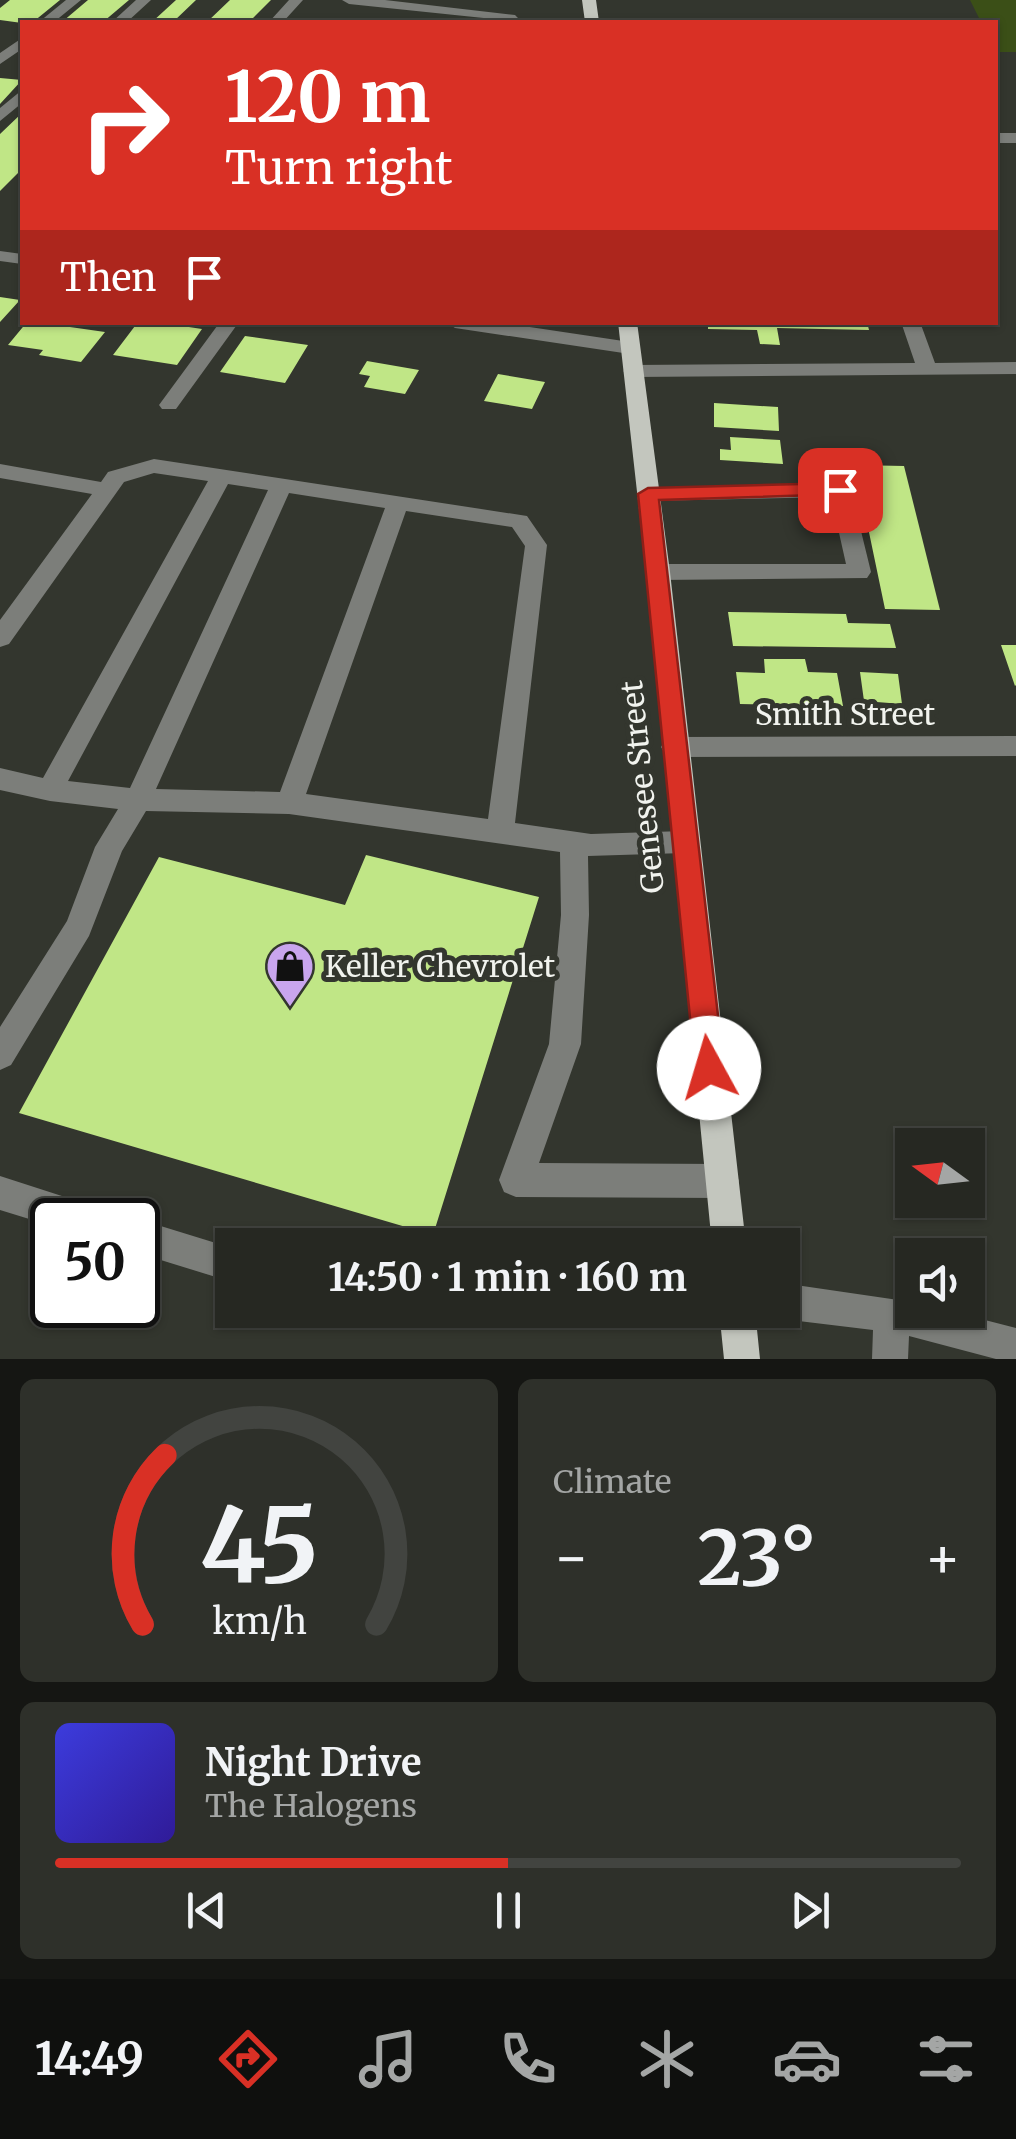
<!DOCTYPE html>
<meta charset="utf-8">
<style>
:root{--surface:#262822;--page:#2e302a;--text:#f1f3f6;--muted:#a4a6a5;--line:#424440;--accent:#d93025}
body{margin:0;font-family:Merriweather,serif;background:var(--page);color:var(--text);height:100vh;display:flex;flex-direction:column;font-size:38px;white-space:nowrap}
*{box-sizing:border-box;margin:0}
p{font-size:32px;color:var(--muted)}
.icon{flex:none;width:55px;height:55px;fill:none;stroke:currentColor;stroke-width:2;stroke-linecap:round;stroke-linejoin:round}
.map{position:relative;height:1359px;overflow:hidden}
.drawer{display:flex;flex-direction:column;gap:20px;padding:20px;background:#151613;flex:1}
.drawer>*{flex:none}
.guide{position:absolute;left:20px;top:20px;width:978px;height:305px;border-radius:0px;box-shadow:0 2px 8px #0004,0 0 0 2px var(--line);background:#d93025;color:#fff;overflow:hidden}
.needle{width:65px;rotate:285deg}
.controls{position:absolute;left:895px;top:1128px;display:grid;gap:20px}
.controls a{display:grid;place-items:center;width:90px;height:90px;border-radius:0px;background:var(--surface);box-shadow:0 2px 8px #0004,0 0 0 2px var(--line);font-size:50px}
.speed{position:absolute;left:30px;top:1198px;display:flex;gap:20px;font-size:50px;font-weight:700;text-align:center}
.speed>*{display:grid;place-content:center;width:130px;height:130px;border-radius:50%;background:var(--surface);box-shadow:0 2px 8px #0004,0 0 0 2px var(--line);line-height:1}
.speed .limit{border:5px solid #111;border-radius:15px;background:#fff;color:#111}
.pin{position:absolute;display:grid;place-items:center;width:85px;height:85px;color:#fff;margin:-42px;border-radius:20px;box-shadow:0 5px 15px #0006}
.me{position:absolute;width:110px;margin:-55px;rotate:354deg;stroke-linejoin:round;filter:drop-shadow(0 0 8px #0008)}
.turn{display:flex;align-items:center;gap:35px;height:210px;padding:0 40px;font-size:45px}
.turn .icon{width:130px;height:130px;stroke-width:2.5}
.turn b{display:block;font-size:70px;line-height:85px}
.then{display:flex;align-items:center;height:95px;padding:0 40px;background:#0003;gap:20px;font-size:38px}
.big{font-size:75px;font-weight:700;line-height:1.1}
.drawer .tile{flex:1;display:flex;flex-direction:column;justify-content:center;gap:15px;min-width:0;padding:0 35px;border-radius:15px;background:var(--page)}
.drawer .dial{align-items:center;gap:0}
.dial svg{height:260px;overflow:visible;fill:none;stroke:var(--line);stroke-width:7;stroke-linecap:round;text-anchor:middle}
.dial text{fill:var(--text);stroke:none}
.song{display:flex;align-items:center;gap:30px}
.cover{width:120px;height:120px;border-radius:15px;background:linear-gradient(135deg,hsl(240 70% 55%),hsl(250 70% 35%))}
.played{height:10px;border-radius:5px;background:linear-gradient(90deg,var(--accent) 50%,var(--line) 50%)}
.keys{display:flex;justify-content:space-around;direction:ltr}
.heat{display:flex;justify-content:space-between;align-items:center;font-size:55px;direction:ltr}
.drawer .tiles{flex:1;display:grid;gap:20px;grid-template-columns:1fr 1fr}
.tile:last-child{grid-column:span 2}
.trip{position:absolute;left:215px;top:1228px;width:585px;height:100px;border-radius:0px;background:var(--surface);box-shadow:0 2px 8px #0004,0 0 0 2px var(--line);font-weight:700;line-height:100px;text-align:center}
.dock{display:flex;height:160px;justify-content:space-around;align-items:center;background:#0f100e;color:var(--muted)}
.dock .icon{width:70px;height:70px}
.dock .on{color:var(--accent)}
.dock b{font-size:45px;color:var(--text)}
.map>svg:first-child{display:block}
.green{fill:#3b4f17}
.building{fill:#c0e686}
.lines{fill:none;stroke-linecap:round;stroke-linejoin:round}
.minor{fill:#7c7e7a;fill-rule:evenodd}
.major{fill:#c3c6be;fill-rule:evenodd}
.route{fill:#d93025;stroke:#8d1f18;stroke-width:2.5}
.labels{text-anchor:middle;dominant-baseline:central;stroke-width:10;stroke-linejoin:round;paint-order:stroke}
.street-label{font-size:30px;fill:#f1f3ee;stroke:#33362e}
.poi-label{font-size:30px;fill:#f1f3ee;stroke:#33362e;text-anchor:start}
</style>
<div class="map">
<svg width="1016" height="1359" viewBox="0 0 1016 1359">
<rect width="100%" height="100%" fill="#33362e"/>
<path class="green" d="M970,0H1016V52H996L995,22H981Z"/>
<path class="building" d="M10,0H60L33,22L22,23L0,20V8Z
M88,0H129L103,22H62Z
M176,0H196L173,22H152Z
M230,0H271L249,22H207Z
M0,78L22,80L0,104Z
M22,113V169L0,191V134Z
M0,297L20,300L0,322Z
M27,322H66L63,326L105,332L81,362L39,355L43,350L8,345Z
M138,322H156L202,329L177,365L113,355Z
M708,322H867L869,330L777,328L780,345L760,344L757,330L708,329Z
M245,336L308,345L285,383L220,372Z
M367,361L419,370L405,394L364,387L370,376L359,374Z
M498,374L545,382L532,409L484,401Z
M714,403L778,407L779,431L714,427Z
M730,437L780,440L783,464L720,460V449L731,450Z
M855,465L904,466L940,610L885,609Z
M728,612L846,614L848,623L890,624L896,648L733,646Z
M1001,645H1016V685L1015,686Z
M764,659H805L808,672L837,673L843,706L740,704L736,672L765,673Z
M860,672L898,674L902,704L864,701Z
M366,855L539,897L433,1235L19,1113L159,857L345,905Z"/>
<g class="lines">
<path class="minor" d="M66,0H81L54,22H39Z
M136,0H151L127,22H112Z
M289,0H303L283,22H269Z
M342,0H385L515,15L522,22L349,4Z
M22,38V49L0,64V53Z
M22,90V103L0,121V108Z
M995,133H1016V143H995Z
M0,251L22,254V264L0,261Z
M220,322H239L176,409H162L159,405Z
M446,322H497L630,342L640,348L630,354L455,328Z
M901,322H920L935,363L1016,362V374L633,377L623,371L633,365L915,363Z
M154,459L527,516L547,545L515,823L591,834L684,831L694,834L698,842L694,850L684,853L588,856L589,915L581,1044L539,1163L722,1164L734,1169L739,1181L734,1193L722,1198L516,1197L504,1192L499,1180L549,1044L561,915L560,852L289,814L146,811L122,851L89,936L11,1065L0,1070V1027L67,921L95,847L118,809L50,801L0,790V768L43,778L208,481L154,473L124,482L9,644L0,647V620L92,494L0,478V464L101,482L108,472ZM228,484L268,490L130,788L68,781ZM289,493L385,508L280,792L156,789ZM406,511L512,527L525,546L488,819L306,794Z
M840,483L851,490L871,572L867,578L658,580L646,572L658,564H846L831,497L648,501L637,494L640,489Z
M1016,736V756L674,757L665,754L661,747L665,740L674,737Z
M0,1176L99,1208L104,1220H52V1226L0,1210Z
M138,1219L232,1248V1282L138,1253Z
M782,1283L912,1302V1310H946L1016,1328V1359H996L909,1336L908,1359H872L873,1330L782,1319L769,1314L768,1310H782Z"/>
<path class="major" d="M582,0H596L599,22H585Z
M618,322H637L670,572L746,1245H712L646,572Z
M719,1310H755L760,1359H724Z"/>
</g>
<path class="route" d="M840,483L848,485V494L659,500L724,1068L719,1078L709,1082L699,1078L695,1068L638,494L648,488Z"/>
<defs>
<g id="shop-pin" transform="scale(2.5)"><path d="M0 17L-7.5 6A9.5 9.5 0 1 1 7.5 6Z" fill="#c9a5ee" stroke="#33362e"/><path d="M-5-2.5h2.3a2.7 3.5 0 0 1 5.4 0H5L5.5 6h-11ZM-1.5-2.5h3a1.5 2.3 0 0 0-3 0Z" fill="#111"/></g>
</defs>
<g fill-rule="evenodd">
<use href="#shop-pin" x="290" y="966"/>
</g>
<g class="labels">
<g class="street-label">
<text x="845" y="714">Smith Street</text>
<text transform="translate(642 787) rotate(-96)">Genesee Street</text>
</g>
<g class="poi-label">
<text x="325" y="966">Keller Chevrolet</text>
</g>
</g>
</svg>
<div class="controls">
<a><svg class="needle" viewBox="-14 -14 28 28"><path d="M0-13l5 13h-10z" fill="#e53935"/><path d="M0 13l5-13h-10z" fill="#a4a6a5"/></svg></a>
<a><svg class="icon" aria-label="sound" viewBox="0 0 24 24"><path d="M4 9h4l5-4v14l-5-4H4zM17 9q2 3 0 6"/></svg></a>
</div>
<div class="speed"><div class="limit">50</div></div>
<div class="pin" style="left:840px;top:490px;background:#d93025"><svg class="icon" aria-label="arrive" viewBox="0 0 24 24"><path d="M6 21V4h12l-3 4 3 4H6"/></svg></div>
<svg class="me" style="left:709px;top:1068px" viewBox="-20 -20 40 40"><circle r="19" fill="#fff"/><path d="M0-13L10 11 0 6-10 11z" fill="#d93025"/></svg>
<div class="trip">14:50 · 1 min · 160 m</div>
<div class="guide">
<div class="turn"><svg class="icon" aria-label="right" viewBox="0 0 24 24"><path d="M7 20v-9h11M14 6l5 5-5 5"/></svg><div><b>120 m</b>Turn right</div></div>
<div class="then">Then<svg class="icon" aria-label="arrive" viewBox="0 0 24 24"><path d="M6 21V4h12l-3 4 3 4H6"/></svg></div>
</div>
</div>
<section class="drawer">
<div class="tiles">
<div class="tile dial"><svg viewBox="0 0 100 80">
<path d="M14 69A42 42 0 1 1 86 69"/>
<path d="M14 69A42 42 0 0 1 21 17" stroke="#d93025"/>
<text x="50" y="56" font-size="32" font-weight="700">45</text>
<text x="50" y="72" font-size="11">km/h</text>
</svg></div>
<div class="tile"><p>Climate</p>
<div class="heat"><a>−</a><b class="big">23°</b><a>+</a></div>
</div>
<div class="tile">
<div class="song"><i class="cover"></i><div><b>Night Drive</b><p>The Halogens</p></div></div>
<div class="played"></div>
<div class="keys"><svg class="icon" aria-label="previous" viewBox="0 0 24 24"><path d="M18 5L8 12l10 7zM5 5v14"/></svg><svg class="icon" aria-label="pause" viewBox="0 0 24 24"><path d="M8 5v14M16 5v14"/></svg><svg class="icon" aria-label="next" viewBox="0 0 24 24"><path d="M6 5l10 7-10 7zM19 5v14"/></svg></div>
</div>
</div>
</section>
<nav class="dock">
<b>14:49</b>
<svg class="icon on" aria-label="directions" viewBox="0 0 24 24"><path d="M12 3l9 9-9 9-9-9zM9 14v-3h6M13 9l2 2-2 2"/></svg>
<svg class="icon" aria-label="music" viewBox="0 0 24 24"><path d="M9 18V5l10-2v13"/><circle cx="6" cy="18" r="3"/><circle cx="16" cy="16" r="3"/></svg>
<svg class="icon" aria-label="phone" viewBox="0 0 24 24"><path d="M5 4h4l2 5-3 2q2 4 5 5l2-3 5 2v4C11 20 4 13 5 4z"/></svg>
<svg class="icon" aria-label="climate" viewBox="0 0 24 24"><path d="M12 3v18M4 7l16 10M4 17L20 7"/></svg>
<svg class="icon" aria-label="car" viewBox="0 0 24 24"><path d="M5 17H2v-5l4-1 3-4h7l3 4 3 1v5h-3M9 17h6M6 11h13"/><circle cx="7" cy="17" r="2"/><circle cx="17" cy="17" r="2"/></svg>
<svg class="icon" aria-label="filters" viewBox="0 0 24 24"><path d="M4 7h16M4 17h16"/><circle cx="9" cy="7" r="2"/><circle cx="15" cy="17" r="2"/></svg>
</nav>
